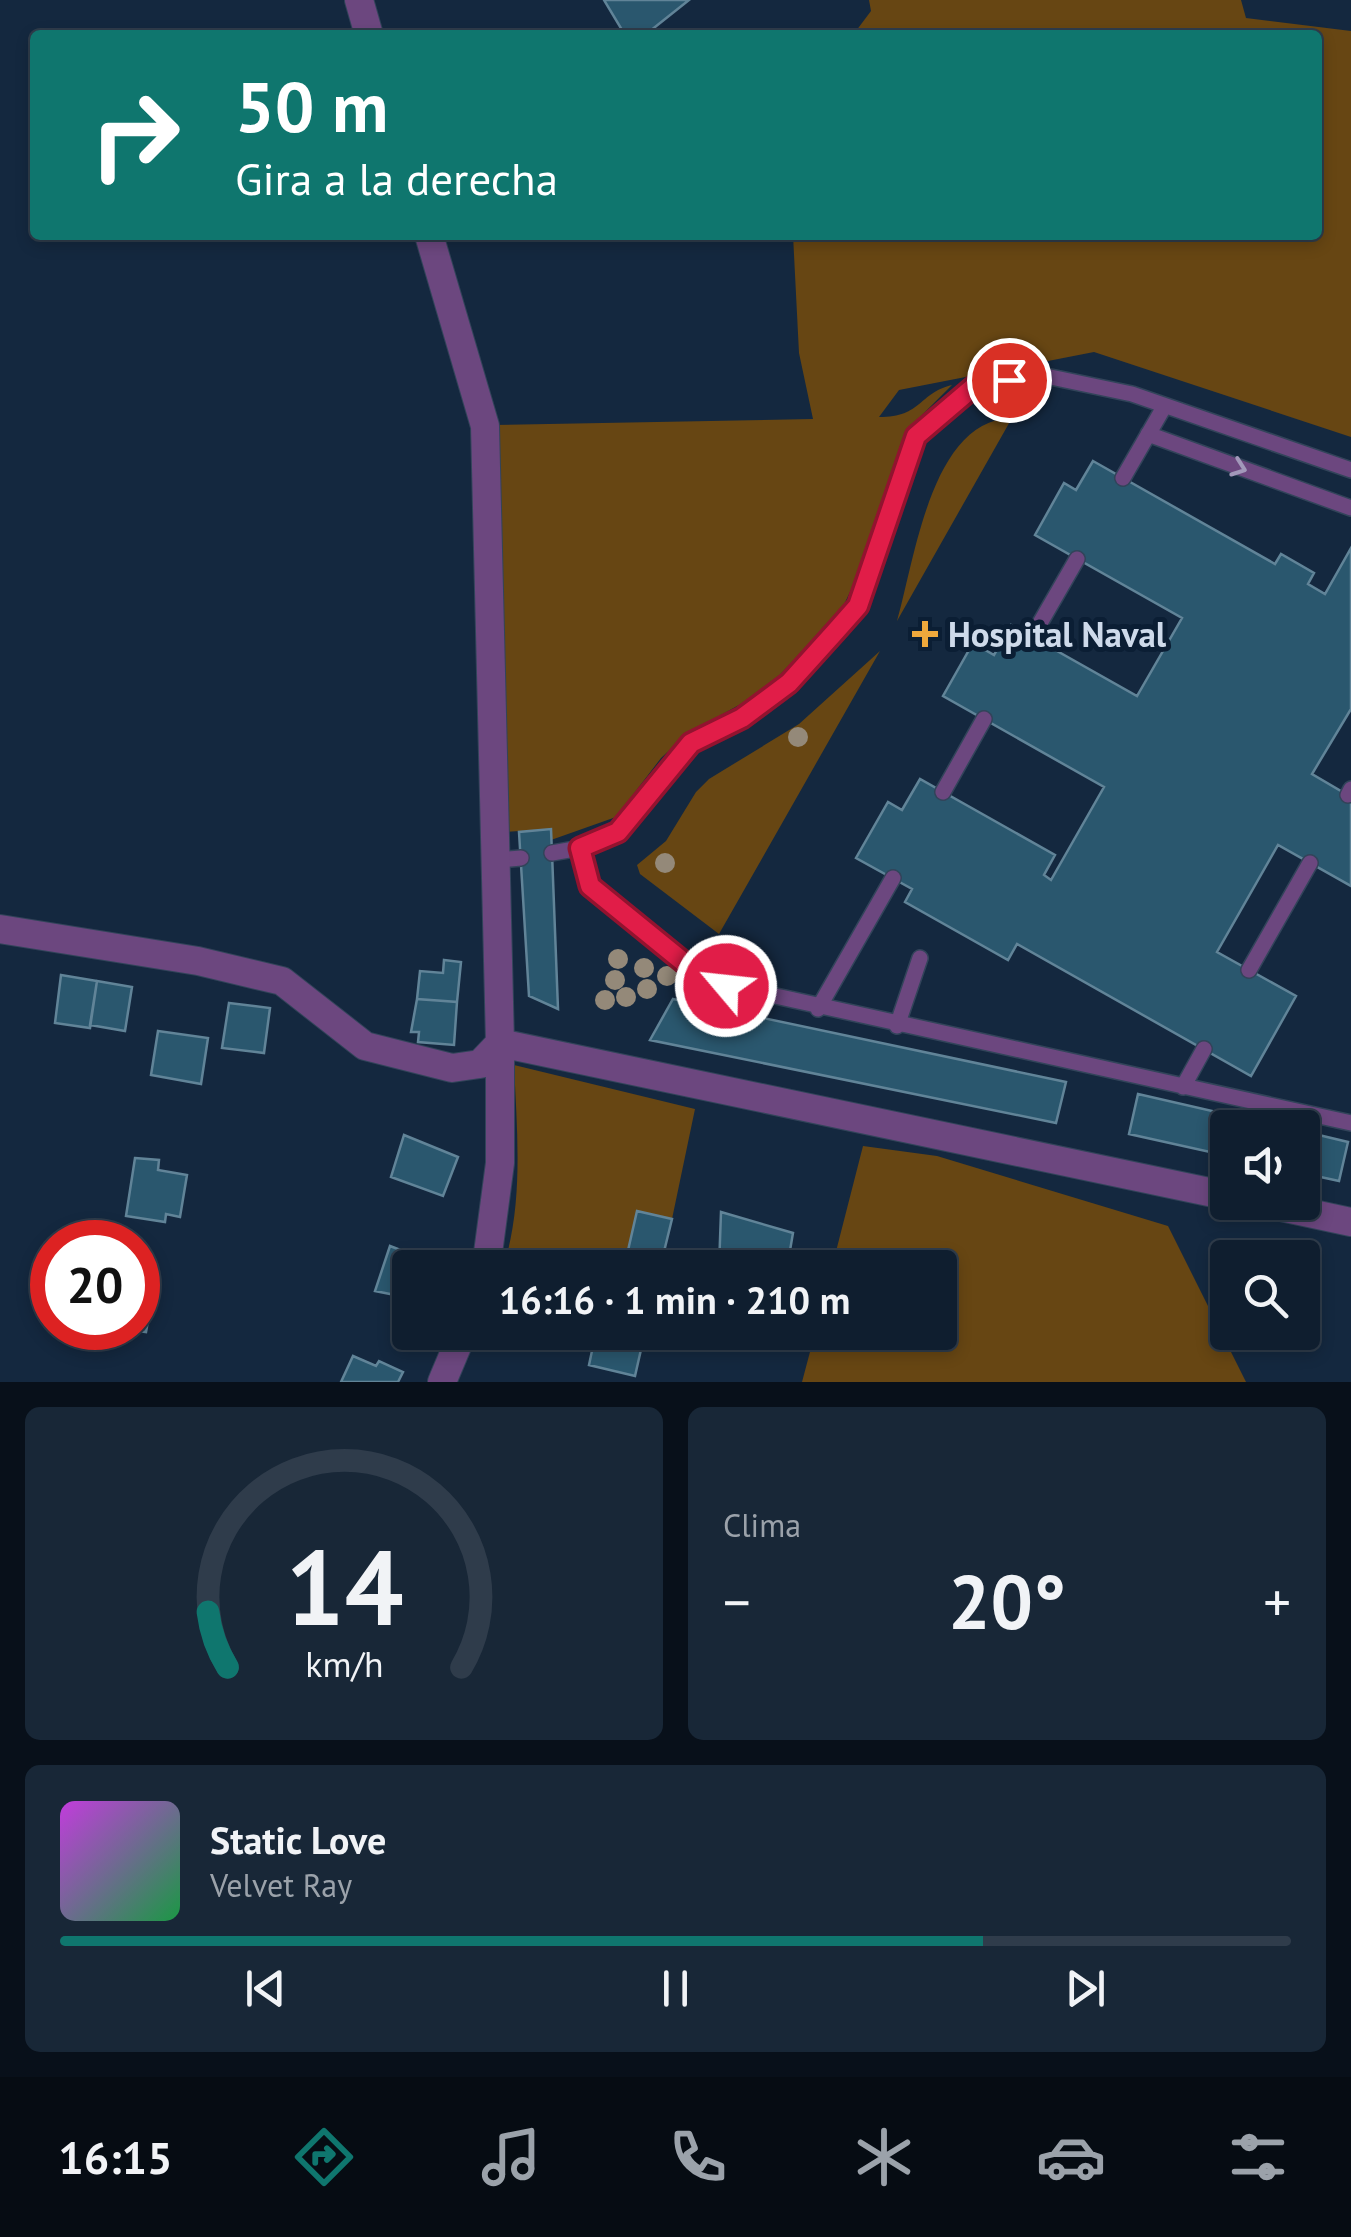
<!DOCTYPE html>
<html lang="es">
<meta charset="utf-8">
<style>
:root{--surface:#0f1e2f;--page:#182737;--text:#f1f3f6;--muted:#9ba2aa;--line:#2f3c4b;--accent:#0f766e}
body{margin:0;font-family:"PT Sans",sans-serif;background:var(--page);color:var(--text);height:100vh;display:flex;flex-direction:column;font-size:38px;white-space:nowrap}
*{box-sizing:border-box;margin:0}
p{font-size:32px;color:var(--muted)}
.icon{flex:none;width:55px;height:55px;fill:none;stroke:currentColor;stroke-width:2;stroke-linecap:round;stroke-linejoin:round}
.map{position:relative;height:1382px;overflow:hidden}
.panel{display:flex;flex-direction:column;gap:25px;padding:25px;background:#08101a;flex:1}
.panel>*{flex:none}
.hud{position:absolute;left:30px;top:30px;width:1292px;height:210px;border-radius:10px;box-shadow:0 5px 15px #0003,0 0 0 2px var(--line);background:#0f766e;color:#fff;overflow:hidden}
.tools{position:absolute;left:1210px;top:1110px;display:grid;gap:20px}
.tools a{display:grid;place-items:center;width:110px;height:110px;border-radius:10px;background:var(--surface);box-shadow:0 5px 15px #0003,0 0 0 2px var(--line);font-size:50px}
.speed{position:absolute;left:30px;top:1220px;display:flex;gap:20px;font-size:50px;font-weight:700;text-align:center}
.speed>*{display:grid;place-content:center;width:130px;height:130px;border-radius:50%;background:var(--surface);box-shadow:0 5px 15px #0003,0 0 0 2px var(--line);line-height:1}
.speed .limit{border:15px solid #d22;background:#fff;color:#111}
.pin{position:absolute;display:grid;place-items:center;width:85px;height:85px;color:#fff;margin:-42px;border:5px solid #fff;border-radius:50%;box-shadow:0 2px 10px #0007}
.me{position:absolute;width:110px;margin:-55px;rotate:298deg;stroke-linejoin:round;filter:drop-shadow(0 0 8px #0008)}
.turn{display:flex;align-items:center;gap:35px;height:210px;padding:0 40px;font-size:45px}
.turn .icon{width:130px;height:130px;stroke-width:2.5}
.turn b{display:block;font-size:70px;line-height:85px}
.big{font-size:75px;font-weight:800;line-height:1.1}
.panel .tile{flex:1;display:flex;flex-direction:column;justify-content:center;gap:15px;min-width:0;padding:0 35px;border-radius:15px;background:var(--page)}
.panel .dial{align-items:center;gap:0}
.dial svg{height:260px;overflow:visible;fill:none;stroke:var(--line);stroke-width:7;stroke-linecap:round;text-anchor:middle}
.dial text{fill:var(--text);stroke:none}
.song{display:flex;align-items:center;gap:30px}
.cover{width:120px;height:120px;border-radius:15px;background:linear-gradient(135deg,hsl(290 70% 55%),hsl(140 70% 35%))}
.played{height:10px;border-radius:5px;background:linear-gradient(90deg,var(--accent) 75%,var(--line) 75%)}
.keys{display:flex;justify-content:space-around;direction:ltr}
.heat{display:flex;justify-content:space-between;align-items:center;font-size:55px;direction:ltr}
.panel .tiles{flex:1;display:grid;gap:25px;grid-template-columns:1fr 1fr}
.tile:last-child{grid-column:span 2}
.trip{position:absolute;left:392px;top:1250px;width:565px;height:100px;border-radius:10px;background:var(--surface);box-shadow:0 5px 15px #0003,0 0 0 2px var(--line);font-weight:800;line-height:100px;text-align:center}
.tabs{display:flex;height:160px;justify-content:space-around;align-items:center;background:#060c13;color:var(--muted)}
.tabs .icon{width:70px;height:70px}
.tabs .active{color:var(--accent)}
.tabs b{font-size:45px;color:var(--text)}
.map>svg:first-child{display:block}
.green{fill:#674613}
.building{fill:#2a576e;stroke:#618498;stroke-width:2.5}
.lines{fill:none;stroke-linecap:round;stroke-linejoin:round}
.service-casing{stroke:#32445a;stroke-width:18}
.minor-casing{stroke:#32445a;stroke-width:30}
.service{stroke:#6c477f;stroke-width:15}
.minor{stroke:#6c477f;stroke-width:28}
.tree{fill:#948979}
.oneway{stroke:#a298ba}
.route-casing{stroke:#92132f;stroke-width:25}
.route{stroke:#e11d48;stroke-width:18}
.poi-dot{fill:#eea83c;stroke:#0b1e34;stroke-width:4}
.labels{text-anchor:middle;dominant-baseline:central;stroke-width:10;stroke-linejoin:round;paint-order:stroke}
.poi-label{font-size:35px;font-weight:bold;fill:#cedaea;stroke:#0b1e34;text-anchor:start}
</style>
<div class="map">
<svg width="1351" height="1382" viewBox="0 0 1351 1382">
<rect width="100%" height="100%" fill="#14283f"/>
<path class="green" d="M869,0H1241L1246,18L1351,31V437L1094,352L899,390L879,417C923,417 918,393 952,385L909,428L900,446L860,571L840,613L764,691L687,734L661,758L616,817L551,840L550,829L506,832L492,425L813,419L799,353L793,235H1318V35H853L871,11Z
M1012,418L897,621C915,559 931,420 1012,418Z
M880,651L719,934L640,874L637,865L666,841L696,792L709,779L799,724Z
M514,1065L695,1109L672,1219L637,1211L624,1267L503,1268C524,1203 517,1131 514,1065Z
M863,1146L937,1156L1168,1226L1246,1382H802L815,1333L940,1332V1268L832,1267Z"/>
<path class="building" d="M604,0H689L645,35H625Z
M1093,461L1275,564L1281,554L1314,573L1308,584L1325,594L1351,548V709L1312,774L1351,797V886L1278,845L1217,952L1296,996L1251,1076L1017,944L1008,960L905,902L912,889L856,858L888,802L902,810L920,779L1055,855L1044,875L1051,880L1104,787L943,696L973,643L994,655L1011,625L1137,696L1182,618L1035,535L1064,483L1076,490Z
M551,829L552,853L558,1009L529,996L519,832Z
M444,960L461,962L457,1002L417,999L420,971L443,973Z
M61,975L97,981L90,1028L55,1023Z
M97,981L132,987L125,1031L90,1025Z
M417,999L457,1002L454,1045L418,1042L419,1032H411Z
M673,999L1066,1082L1056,1123L650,1040Z
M229,1003L270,1008L264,1053L222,1048Z
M158,1031L208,1038L201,1084L151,1075Z
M1138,1094L1286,1128H1228V1156L1129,1134Z
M1302,1131L1348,1142L1339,1181L1302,1173Z
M404,1135L458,1157L443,1196L391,1177Z
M135,1158L159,1160L158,1170L187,1175L180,1217L166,1214L165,1222L126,1216Z
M637,1211L672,1219L660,1268H624Z
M721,1212L793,1233L787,1268H719Z
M390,1246L432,1262L430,1268H410V1298L375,1291Z
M138,1278L155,1282L146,1332L117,1328L114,1340L77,1333L78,1328H138Z
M596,1332H645L635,1376L589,1365Z
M353,1356L376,1366L379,1361L403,1372L398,1382H341Z"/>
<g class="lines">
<g class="service-casing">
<path id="service" d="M1148,434L1351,508
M1123,478L1164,407
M1032,637L1077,559
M943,792L984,719
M1348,795L1351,789
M580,848L590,886L691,969L726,985L1351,1123
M552,853L580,848L617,833L691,743L743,718L789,683L859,607L916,437L977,384L1041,375L1132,394L1351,470
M498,860L521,858
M1249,970L1310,863
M818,1009L893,878
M897,1026L920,958
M1183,1087L1204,1049"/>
</g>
<g class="minor-casing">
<path id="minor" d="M359,0L369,35
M429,235L485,426L500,1043V1163L486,1268
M0,929L198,961L282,981L365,1046L452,1068L480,1064L500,1043L1228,1196
M1258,1202L1351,1222
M442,1382L463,1332"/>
</g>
<use href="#service" class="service"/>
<use href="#minor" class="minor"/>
</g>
<g class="tree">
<circle cx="798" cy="737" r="10"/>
<circle cx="665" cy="863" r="10"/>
<circle cx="618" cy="959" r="10"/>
<circle cx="644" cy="968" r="10"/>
<circle cx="667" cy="976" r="10"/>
<circle cx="615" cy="980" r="10"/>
<circle cx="647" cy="989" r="10"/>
<circle cx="626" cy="997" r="10"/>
<circle cx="605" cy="1000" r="10"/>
</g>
<defs><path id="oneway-chevron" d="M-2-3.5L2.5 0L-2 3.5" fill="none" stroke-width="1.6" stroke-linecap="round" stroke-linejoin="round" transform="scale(2.5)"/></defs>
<use class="oneway" href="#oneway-chevron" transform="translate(1239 468) rotate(20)"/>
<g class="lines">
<g class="route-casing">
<path id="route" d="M726,986L692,969L590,886L580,848L618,832L691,743L742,718L789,683L835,632L858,606L916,436L977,384L1009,380"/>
</g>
<use href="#route" class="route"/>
</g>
<path class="poi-dot" d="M920 619h10v10h10v10h-10v10h-10v-10h-10v-10h10z"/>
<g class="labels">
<g class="poi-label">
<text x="948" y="634">Hospital Naval</text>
</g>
</g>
</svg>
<div class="tools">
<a><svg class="icon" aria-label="sound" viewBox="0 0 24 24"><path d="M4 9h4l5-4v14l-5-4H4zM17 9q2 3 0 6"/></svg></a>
<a><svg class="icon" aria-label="search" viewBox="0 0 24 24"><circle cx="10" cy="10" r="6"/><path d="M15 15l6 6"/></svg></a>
</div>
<div class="speed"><div class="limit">20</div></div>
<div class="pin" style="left:1009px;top:380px;background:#d93025"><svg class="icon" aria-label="arrive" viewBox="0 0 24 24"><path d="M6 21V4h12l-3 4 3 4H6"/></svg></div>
<svg class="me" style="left:726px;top:986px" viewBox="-20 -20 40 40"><circle r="17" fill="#e11d48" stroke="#fff" stroke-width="3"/><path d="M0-11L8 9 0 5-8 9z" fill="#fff"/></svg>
<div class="trip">16:16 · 1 min · 210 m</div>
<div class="hud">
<div class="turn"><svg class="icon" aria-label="right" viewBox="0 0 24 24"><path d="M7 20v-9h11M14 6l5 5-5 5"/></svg><div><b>50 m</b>Gira a la derecha</div></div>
</div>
</div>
<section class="panel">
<div class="tiles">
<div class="tile dial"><svg viewBox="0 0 100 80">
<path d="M14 69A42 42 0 1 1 86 69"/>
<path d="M14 69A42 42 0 0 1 8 52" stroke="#0f766e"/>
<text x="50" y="56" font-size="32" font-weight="700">14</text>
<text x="50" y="72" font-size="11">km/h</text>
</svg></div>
<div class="tile"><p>Clima</p>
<div class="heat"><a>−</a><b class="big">20°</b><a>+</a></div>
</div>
<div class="tile">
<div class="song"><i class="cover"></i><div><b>Static Love</b><p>Velvet Ray</p></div></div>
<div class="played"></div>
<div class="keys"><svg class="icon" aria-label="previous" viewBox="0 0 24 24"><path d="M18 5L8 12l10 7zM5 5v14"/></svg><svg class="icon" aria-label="pause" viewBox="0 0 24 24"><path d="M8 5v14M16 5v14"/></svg><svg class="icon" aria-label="next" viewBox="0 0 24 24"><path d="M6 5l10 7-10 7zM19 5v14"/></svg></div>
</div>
</div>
</section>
<nav class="tabs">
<b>16:15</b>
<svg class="icon active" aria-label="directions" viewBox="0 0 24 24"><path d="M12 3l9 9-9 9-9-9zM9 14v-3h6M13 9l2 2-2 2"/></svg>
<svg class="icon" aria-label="music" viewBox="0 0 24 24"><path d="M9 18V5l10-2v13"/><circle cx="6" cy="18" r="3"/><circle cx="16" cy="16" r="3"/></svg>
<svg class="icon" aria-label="phone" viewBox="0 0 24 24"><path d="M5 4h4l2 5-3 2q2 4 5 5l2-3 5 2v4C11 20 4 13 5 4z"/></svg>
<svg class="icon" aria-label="climate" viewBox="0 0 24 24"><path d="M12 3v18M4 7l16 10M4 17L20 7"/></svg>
<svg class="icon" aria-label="car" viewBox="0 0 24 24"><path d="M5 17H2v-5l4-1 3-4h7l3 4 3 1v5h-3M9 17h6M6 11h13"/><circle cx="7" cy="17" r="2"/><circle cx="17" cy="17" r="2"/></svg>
<svg class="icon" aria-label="filters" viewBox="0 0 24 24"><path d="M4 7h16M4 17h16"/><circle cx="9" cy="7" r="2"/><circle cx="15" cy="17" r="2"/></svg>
</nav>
